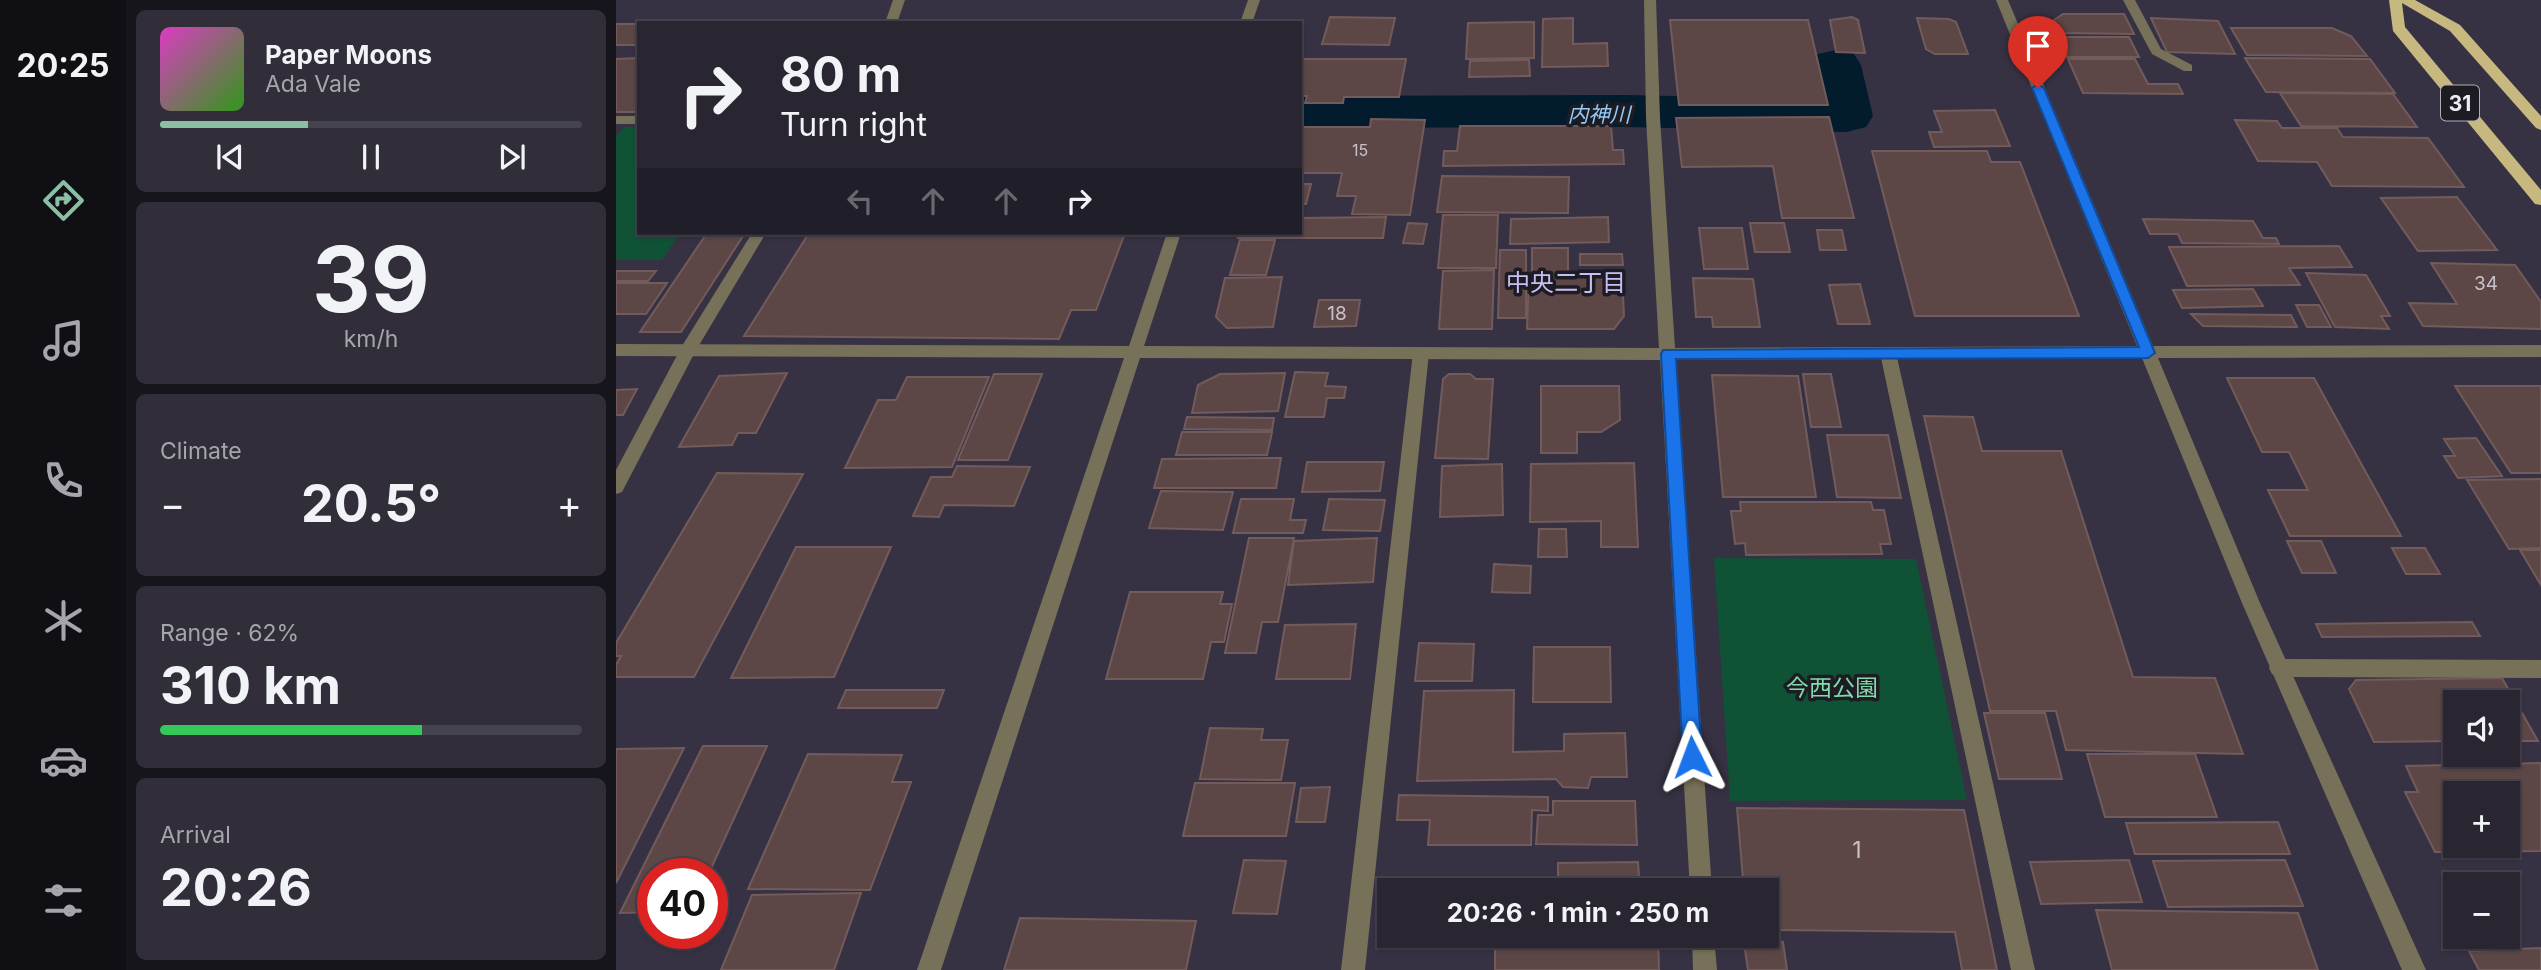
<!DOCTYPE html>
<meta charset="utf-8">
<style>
:root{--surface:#292632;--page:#312e3a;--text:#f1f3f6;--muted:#a5a5ac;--line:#45434d;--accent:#8abfa5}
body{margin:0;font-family:Inter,"Noto Sans JP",sans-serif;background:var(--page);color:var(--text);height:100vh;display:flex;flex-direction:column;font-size:26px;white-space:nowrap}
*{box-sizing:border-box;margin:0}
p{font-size:23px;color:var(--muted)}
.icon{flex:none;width:38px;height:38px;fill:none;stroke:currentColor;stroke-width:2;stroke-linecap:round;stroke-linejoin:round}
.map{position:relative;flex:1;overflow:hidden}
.details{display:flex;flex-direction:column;gap:10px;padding:10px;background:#17151c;width:490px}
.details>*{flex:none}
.hud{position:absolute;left:21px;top:21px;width:665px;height:214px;border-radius:0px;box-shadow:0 2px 5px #0004,0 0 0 2px var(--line);background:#292632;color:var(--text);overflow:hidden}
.tools{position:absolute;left:1827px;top:690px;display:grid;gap:14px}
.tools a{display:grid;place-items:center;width:77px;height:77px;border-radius:0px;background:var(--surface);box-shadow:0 2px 5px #0004,0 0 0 2px var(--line);font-size:35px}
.speed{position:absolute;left:21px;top:858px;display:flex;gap:14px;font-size:35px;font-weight:700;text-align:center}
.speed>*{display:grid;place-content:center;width:91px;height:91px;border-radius:50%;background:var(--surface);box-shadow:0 2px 5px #0004,0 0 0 2px var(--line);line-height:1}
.speed .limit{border:10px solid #d22;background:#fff;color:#111}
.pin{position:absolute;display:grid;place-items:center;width:60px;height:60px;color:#fff;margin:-72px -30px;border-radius:50% 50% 50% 0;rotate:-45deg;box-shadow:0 0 7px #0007}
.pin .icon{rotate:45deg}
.me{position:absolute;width:77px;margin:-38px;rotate:357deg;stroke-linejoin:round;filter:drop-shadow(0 0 5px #0008)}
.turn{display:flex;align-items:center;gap:24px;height:147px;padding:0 28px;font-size:32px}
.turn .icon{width:91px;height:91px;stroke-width:2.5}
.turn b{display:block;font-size:49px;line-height:60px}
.lanes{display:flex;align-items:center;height:66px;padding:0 28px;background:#0003;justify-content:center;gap:35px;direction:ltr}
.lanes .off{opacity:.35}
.big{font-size:52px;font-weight:700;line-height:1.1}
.details .card{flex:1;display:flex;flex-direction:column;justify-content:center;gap:10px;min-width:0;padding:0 24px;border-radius:10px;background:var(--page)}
.details .dial{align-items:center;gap:0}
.dial b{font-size:91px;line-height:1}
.song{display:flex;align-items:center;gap:21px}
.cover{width:84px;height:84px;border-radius:10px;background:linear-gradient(135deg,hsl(310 70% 55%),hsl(110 70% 35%))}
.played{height:7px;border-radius:4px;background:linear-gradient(90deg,var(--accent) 35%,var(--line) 35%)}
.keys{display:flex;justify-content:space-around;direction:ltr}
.heat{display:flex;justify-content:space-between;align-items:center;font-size:38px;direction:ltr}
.charge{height:10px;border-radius:5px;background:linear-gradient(90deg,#34c759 62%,var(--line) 0)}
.trip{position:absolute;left:761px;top:878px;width:402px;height:70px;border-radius:0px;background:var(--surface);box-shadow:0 2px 5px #0004,0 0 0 2px var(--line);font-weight:700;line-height:70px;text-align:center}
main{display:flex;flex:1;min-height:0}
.menu{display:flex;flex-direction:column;width:126px;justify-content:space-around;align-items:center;background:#100f14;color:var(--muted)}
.menu .icon{width:49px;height:49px}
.menu .active{color:var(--accent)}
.menu b{font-size:32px;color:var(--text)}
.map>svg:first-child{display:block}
.green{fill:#105235}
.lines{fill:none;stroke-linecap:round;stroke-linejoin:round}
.river{fill:#021c2e;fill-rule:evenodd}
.building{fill:#5c4746;stroke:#725b5a;stroke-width:2;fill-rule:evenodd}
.service{fill:#787159;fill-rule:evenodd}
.minor{fill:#787159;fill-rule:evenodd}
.tertiary{fill:#787159;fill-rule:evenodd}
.trunk{fill:#c7b880;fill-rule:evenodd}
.route{fill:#1a73e8;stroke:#114b97;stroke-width:2}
.labels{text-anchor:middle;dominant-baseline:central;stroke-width:7;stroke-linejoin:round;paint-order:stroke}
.far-number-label{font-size:16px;fill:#c9c1c9}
.number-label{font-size:19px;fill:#c9c1c9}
.shield{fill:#1e1c23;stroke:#afacb6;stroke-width:2}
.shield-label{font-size:21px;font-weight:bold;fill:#edeaf5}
.far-water-label{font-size:21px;font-style:italic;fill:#92cbfa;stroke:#1e1c23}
.park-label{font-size:23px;fill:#81dbab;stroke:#1e1c23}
.near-number-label{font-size:23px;fill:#c9c1c9}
.neighbourhood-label{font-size:24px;fill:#c8bef7;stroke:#1e1c23}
</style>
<main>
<nav class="menu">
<b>20:25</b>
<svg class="icon active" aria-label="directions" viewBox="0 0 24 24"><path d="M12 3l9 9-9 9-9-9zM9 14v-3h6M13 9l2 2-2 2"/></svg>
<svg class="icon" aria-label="music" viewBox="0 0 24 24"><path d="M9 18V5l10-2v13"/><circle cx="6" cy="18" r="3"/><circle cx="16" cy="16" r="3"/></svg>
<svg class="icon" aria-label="phone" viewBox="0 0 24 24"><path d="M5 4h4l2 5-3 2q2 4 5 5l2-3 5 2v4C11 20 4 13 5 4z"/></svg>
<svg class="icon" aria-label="climate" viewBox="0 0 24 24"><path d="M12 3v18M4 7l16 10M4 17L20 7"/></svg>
<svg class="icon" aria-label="car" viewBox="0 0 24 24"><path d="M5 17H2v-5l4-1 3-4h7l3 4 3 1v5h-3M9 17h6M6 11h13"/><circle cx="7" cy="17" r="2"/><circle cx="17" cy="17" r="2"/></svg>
<svg class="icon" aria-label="filters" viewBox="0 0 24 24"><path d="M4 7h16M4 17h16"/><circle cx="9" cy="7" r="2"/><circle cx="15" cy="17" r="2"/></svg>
</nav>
<section class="details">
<div class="card">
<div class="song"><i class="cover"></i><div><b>Paper Moons</b><p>Ada Vale</p></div></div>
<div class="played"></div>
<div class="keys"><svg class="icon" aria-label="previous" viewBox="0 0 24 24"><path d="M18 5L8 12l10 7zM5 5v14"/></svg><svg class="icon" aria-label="pause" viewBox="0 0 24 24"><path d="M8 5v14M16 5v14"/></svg><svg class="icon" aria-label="next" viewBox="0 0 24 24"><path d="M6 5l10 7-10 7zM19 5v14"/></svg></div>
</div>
<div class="card dial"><b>39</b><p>km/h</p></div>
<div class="card"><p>Climate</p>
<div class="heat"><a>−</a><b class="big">20.5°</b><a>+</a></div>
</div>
<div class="card"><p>Range · 62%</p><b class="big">310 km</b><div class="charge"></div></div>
<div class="card"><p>Arrival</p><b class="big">20:26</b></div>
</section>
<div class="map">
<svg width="1925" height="970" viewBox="0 0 1925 970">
<rect width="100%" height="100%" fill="#373243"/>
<path class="green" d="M8,127H23V233H64L46,260H0V137Z
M1098,558L1300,559L1351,800L1114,801Z"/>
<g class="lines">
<path class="river" d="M1220,50L1238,54L1245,65L1257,116L1250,127L1231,132L1010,127L684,128V96L1010,95L1201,99L1195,65L1202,54Z"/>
</g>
<path class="building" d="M1447,14H1508L1518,34L1444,33L1438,20Z
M714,17L779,18L773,45L706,44Z
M1236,17L1242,20L1249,53L1220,52L1214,20Z
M957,18V44L991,43L992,66L926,67L927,19Z
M1301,18L1333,19L1340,22L1352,54H1319L1310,49Z
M1535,18L1602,21L1619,54L1551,52Z
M1054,20H1192L1212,105H1063Z
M327,21L478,22L326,23Z
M918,22V58L850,59L852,23Z
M0,24H23V45H0Z
M1615,28H1716L1735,36L1751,56L1631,55Z
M1442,37H1513L1523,57H1451Z
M23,58V112H0V59Z
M1629,58L1754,59L1779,93L1650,92Z
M684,59H790L783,97H728L727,103H689L691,96H684Z
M1452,59H1519L1532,84H1562L1567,94L1467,93Z
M913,60L914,76L853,77L854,61Z
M1664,93L1777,94L1801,127L1685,126Z
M1379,110L1394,146L1318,147L1313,132H1326L1318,111Z
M1213,117L1238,218H1166L1157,166L1066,167L1060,118Z
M755,119L809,120L794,215L736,214L740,196H721L726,173H684V127H754Z
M1619,120L1661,121L1666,128H1721L1727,137L1812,138L1848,187L1716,186L1701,162L1642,161Z
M844,126H995L997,150H1007L1008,164L827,166L828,151H841Z
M1256,151H1371L1375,162H1404L1463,316H1299Z
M826,176L953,177L952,213L821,212Z
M684,184H695L690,204H684Z
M1841,197L1881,250L1802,251L1765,198Z
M827,215H882L880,268H822Z
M770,217L767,238H622L624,233H684V218Z
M992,217L993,242L894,244L895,219Z
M1527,219L1637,221L1647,238H1660L1663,244L1566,243L1562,234H1534Z
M792,223L811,224L807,244L787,243Z
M1134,223H1168L1174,252H1139Z
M1083,228H1126L1132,269H1088Z
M1201,230H1226L1230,250H1204Z
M91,233H129L65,332H24Z
M193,233H509L480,310H455L443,339L128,336Z
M624,240H659L650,275H614Z
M1723,246L1736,267L1673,268L1684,285L1571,286L1553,247Z
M916,248H952V273L916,274Z
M884,250H910V318H882Z
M964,254H1006L1007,265H964Z
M1815,263L1899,265L1925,302V329L1807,326L1793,303L1841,304Z
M878,270L876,329H823L827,271Z
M0,271H40L32,281H0Z
M1690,273L1750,275L1774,316H1765L1773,329L1719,327Z
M913,276H1006L1008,316L998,329H911Z
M666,277L657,327L611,328L600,317L609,278Z
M1077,278L1137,279L1144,327H1097L1096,317H1080Z
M0,283H51L30,314H0Z
M1244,284L1254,324H1222L1213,285Z
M1637,289L1647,306L1566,308L1557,290Z
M703,300H744L740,326L698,327Z
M1680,305H1703L1715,327H1691Z
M1575,314L1675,315L1681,327L1587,326Z
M679,372L712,373L709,386L730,387L728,398H711L708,417H669Z
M171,373L140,433H122L116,445L63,447L103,376Z
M669,373L662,411L576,413L582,385L604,374Z
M378,374H426L392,460H342Z
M833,374H854L860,379H877L872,459L819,458L827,379Z
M1187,374H1215L1225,427H1195Z
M1096,375L1182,376L1200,497H1107Z
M291,377H373L336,467L229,468L262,400H280Z
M1611,378H1698L1785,536H1674L1652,490H1692L1673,452H1646Z
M925,386H1003L1004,420L985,432H961V453H925Z
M1839,386H1925V473H1895Z
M21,389L7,415H0V390Z
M1308,416L1357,417L1366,451H1445L1517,677L1599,678L1627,754L1450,750L1440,711H1374Z
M571,417L658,418L656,430L568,429Z
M566,432H656L651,455H560Z
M1211,435H1272L1285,498L1221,497Z
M1860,438L1886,476L1842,478L1828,456H1839L1828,439Z
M665,458L660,488H538L546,459Z
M691,462H768L764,491L686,492Z
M1018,463L1022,547H985V521L914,522L915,464Z
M886,464L887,515L824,517L826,466Z
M341,466L414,467L398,506L328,505L323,517L297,516L315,477H336Z
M101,473L187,474L78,677H0V665L5,656H0V643Z
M1925,479V548L1893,549L1851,480Z
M545,491L617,492L607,530L533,528Z
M625,499H678L674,520H690L687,533H617Z
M713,499L769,500L764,531L707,530Z
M1124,502H1255L1257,510H1268L1275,544H1264L1266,554L1130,555L1129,543L1119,544L1115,511H1125Z
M923,529H950L951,557H922Z
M633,538H678L662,622H646L640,653H609Z
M761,538L757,582L672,585L678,541Z
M1671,541H1705L1720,573H1686Z
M180,547H275L218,677L115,678Z
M1776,548H1809L1824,574H1790Z
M1904,550H1925V585Z
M878,564L915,566L914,593L876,592Z
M514,592H607L604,604H616L608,642H595L587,679H490Z
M1856,622L1864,636L1706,637L1700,624Z
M740,624L734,679H660L669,625Z
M803,643L858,644L856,681H799Z
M918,647H994L995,702H917Z
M1886,678L1922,741H1892V702H1839V741L1758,742L1733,689L1740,680Z
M230,690H328L321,708H222Z
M898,690L897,752L948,751V734L1009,733L1011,777H975L972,788L947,787L940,779L801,781L808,691Z
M1368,713H1429L1446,779H1383Z
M594,728L647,729L645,740H672L665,780L584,779Z
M87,746H151L93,873H37V912L4,913Z
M68,748L0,883V749Z
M192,754L286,755L276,782H295L254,890L132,889Z
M1471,754H1579L1601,817H1489Z
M1925,763V851L1819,852L1789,792H1802L1790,766ZM1839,793H1892V845H1839Z
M579,783H679L670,836H567Z
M714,787L709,822H680L685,788Z
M783,795L932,797V811L916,810L915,845H812L814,820H781Z
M937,801H1019L1021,845L920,844L922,815H937Z
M1121,808L1348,810L1381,970H1346L1339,932L1152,930V891H1128Z
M1662,822L1674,854H1519L1510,823Z
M628,860L670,861L661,914L617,913Z
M1513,860L1526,902L1425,904L1414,862Z
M1669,860L1687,906L1552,907L1537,861Z
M1022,862L1024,891H942V863Z
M245,893L218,970H105L136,895Z
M1480,910L1682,913L1702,970H1496Z
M404,918L580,921L570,970H388Z
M959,936H1042L1043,970H879V944L959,943Z
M1127,937L1167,942L1171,970H1132Z
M1925,948V970H1863L1853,951Z"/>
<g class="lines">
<path class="service" d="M1507,0H1519L1545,49L1576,65V71H1568L1536,54Z
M1663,659L1925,660V678L1663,677L1656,674L1653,668L1656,662Z"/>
<path class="minor" d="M277,0H289L281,23H269Z
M136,233H150L79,352L6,492L0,494V470L66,346Z
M805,347L813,353L749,970H725L797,353Z
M1272,347L1280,353L1419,970H1395L1264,353Z"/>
<path class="tertiary" d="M632,0H644L636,23H624Z
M1028,0H1040L1044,118L1059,348L1521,346L1380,0H1392L1537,346L1925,345V357L1542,358L1644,603L1810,970H1786L1626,603L1526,358L1060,360L1096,891H1074L1044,360L524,358L325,970H301L508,358L0,356V344L513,346L551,233H565L528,346L1043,348L1030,118Z
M0,116H23V124H0Z
M1076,936H1098L1101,970H1077Z"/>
<path class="trunk" d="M1773,0H1799L1844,25L1925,116V130L1920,128L1834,31L1786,3L1789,27L1925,190V205L1919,204L1777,31Z"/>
</g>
<path class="route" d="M1422,84L1428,88L1539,353L1532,358L1060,359L1086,757L1083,763L1076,766L1070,763L1067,757L1045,354L1047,350L1523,347L1416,88Z"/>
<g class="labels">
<g class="far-number-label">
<text x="744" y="150">15</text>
</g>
<g class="number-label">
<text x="1870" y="283">34</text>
<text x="721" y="313">18</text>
</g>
<rect class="shield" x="1825" y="85.5" width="38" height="35" rx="5"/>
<g class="shield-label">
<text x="1844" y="103">31</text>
</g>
<g class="far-water-label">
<text x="983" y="114">内神川</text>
</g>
<g class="park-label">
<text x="1216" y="688">今西公園</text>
</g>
<g class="near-number-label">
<text x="1241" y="850">1</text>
</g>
<g class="neighbourhood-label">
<text x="950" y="282">中央二丁目</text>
</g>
</g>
</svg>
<div class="tools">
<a><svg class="icon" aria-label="sound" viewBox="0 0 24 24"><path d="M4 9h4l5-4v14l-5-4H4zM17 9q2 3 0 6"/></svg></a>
<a>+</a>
<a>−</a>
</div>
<div class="speed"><div class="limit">40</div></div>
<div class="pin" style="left:1422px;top:88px;background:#d93025"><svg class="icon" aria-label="arrive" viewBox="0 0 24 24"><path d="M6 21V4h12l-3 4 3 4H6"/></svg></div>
<svg class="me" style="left:1076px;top:757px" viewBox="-20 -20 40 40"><path d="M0-17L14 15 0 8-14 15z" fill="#1a73e8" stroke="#fff" stroke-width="4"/></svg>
<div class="trip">20:26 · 1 min · 250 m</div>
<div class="hud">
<div class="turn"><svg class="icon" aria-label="right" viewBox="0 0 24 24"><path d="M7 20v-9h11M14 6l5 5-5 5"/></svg><div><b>80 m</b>Turn right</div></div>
<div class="lanes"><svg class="icon off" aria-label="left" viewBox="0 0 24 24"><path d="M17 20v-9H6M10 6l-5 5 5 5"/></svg><svg class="icon off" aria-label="ahead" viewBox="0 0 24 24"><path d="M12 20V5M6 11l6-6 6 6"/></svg><svg class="icon off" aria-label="ahead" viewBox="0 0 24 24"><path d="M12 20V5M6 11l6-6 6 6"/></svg><svg class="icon" aria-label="right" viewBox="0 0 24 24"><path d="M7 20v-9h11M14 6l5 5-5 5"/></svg></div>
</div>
</div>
</main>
